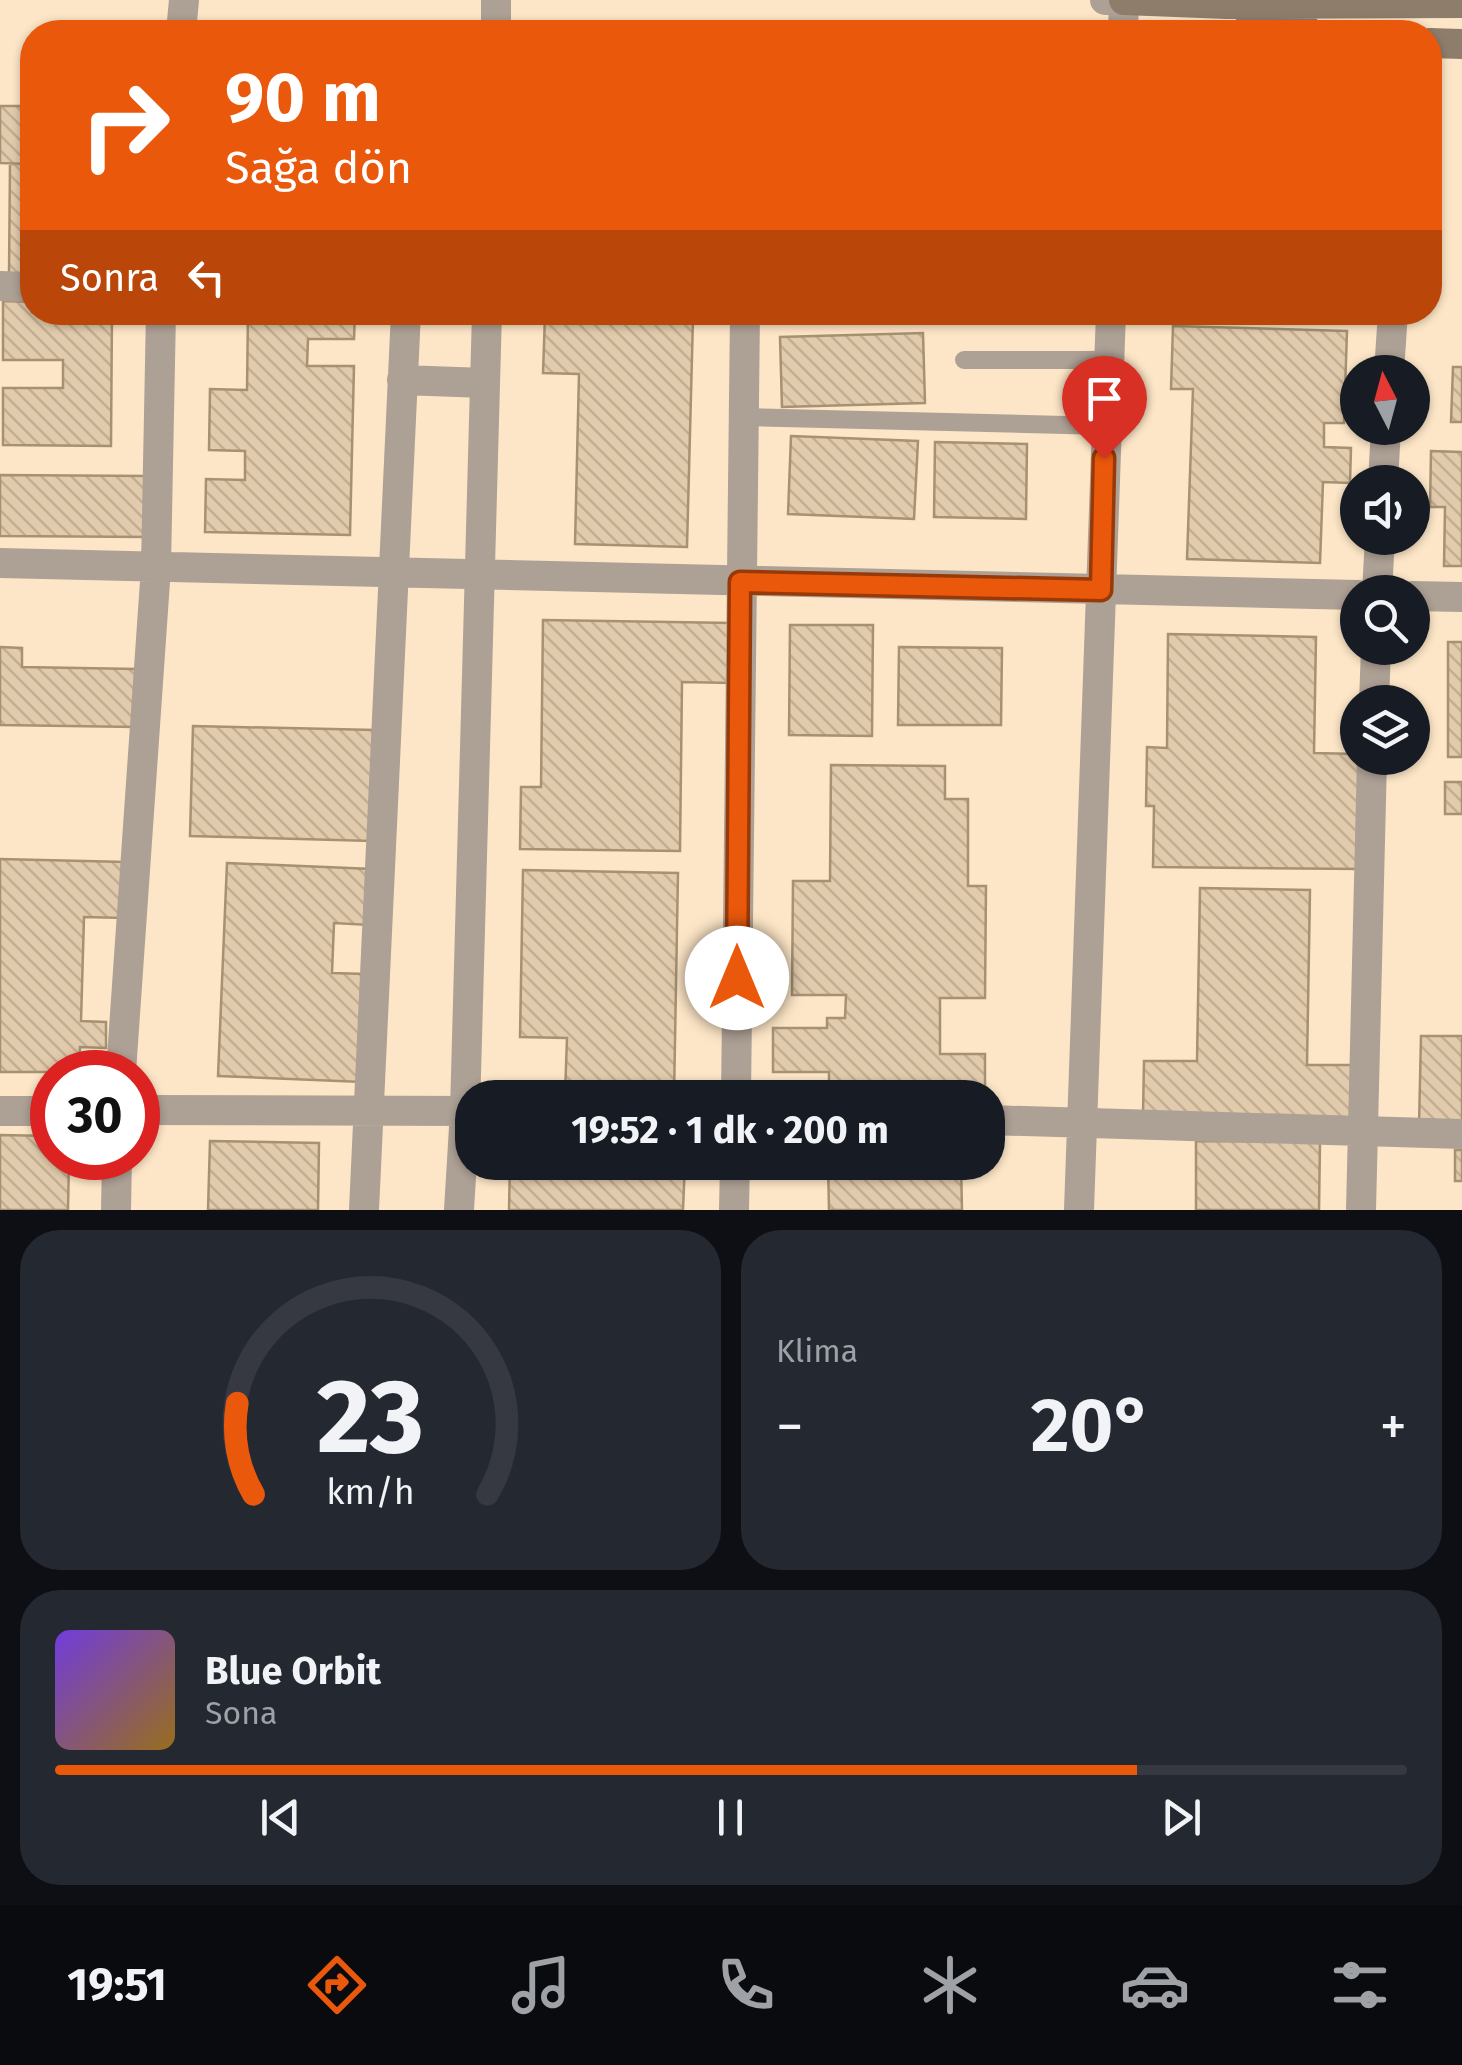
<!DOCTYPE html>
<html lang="tr">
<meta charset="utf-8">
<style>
:root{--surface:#171b24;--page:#242831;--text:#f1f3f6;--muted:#9ea1a6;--line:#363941;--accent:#ea580c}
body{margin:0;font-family:"Fira Sans",sans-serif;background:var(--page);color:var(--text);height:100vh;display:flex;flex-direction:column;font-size:38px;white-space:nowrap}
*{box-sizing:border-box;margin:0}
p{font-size:32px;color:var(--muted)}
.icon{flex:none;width:55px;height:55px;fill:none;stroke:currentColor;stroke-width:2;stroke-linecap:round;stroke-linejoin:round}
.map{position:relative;height:1210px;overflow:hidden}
.side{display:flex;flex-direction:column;gap:20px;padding:20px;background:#0d0f14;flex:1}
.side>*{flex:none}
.guide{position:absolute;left:20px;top:20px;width:1422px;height:305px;border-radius:40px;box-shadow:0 2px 8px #0004;background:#ea580c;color:#fff;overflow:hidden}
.needle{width:65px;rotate:354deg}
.tools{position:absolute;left:1340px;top:355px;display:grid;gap:20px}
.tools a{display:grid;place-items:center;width:90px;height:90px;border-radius:50%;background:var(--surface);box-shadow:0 2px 8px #0004;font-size:50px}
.speed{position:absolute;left:30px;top:1050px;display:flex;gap:20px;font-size:50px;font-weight:700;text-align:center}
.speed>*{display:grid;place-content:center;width:130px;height:130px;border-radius:50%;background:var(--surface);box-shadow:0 2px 8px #0004;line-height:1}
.speed .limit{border:15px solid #d22;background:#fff;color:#111}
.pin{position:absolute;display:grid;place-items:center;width:85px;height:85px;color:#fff;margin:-102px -42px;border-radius:50% 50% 50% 0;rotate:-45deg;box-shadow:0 0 10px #0007}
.pin .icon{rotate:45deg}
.me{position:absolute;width:110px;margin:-55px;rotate:0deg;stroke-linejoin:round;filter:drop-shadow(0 0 8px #0008)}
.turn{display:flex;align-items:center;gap:35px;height:210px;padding:0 40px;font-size:45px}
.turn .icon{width:130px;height:130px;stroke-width:2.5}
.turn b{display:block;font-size:70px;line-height:85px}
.then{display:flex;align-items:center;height:95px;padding:0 40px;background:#0003;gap:20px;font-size:38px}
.big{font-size:75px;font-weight:700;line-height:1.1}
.side .widget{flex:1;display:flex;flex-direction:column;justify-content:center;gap:15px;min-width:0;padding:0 35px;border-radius:40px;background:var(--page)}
.side .dial{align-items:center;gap:0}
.dial svg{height:260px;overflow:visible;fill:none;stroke:var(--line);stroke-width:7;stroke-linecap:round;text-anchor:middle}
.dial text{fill:var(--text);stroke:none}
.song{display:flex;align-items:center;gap:30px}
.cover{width:120px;height:120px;border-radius:15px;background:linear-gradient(135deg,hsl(260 70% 55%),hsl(40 70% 35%))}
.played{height:10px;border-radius:5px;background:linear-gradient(90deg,var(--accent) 80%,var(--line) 80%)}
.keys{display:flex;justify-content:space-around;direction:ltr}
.heat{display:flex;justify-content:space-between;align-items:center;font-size:55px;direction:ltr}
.side .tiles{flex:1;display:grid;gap:20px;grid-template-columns:1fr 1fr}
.widget:last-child{grid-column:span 2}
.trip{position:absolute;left:455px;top:1080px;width:550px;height:100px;border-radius:40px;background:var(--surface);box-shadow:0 2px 8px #0004;font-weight:700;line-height:100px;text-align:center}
.tabs{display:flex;height:160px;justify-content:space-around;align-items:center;background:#090b0e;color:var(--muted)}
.tabs .icon{width:70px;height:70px}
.tabs .on{color:var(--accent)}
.tabs b{font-size:45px;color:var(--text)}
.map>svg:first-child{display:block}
.building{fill:url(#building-back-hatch);stroke:#a69173;stroke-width:2.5}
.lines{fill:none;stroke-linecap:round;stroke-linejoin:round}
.lane{stroke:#ada095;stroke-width:18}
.street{stroke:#ada095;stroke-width:30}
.secondary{stroke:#8f7d6c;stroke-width:30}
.route-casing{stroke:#983908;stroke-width:25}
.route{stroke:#ea580c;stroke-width:18}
</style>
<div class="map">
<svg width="1462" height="1210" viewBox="0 0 1462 1210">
<defs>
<pattern id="building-back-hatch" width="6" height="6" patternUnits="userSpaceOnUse" patternTransform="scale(2.5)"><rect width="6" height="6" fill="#e2cbac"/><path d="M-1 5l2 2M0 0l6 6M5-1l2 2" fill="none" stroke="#c2ae93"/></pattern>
</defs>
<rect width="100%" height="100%" fill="#fde6c7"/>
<path class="building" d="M0,106H32V164L0,163Z
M10,164H32V274H9Z
M3,301L32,302V312H112L111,446L3,445V388H63V360H3Z
M248,312H355L354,339H308L307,366H354L350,535L205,532L206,479L245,480V451L209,450L210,389L247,390Z
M809,312H916V313L809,317Z
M545,315L693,318L687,547L575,544L579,374L543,373Z
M1173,326L1347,331L1344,423H1324V447L1351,448L1350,483L1323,482L1320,563L1187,559L1193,389H1171Z
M923,333L925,403L782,407L780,337Z
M1453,367H1462V422H1451Z
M791,436L918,441L914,519L788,514Z
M935,442L1027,444L1026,519L934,517Z
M1431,451L1462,452V566H1444L1445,507H1430Z
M0,475L148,476V537L0,536Z
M543,620L733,623L732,683L682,682L680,851L520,849L521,787H541Z
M790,625H873L872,736L789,735Z
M1168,634L1316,637L1314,753L1358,754L1359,869L1153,867L1154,806H1146L1147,747L1167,748Z
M1448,642H1462V757H1448Z
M0,647L22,648V667L136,669L135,727L0,725Z
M899,647L1002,648L1001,725H898Z
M193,726L375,730L372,841L190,836Z
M831,765L945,766V799H968V886H986L985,998H940V1054H985V1098H829V1072H773V1028H827V1018H845L846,995H792L793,881H830Z
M1445,782H1462V814H1445Z
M0,859L126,862L125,918L84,917L81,1021L106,1022V1048L80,1047L79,1072H0Z
M227,863L372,869L369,925L334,923L332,973L367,974L362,1082L218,1076Z
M523,870L678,873L674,1097L565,1095L567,1038L520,1037Z
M1200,888L1310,890L1307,1065H1355L1354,1118L1143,1115L1144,1061H1197Z
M1421,1036H1462V1127L1419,1126Z
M0,1135L52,1136V1158H69L68,1210H0Z
M210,1141L319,1143L318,1210H208Z
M1196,1141L1320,1142L1319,1210H1196Z
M1455,1150H1462V1181H1455Z
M510,1162H685L683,1210H509Z
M828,1162H961L962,1210H829Z"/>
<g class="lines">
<path class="lane" d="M964,360H1109
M744,417L1105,426"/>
<path class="street" d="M1105,0H1124L1123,32
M181,32L184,0
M496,32V0
M0,286L32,287
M1389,372L1393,312
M402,380L485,383
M1383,482L1386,428
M0,563L1358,595
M1377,592L1380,538
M1412,596L1462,597
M1374,702L1376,648
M121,1072L156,567L161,312
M736,1098L745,312
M138,1110L472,1111
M0,1111H52
M988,1120L1462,1134
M116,1210L117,1158
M364,1210L406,312
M459,1210L465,1111L487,312
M734,1210L735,1162
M1079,1210L1111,312
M1361,1210L1372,758"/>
<path class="secondary" d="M1124,0L1227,4L1462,3
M1249,12L1309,32
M1430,43L1462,44"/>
</g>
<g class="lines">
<g class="route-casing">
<path id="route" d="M737,978L740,582L1101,590L1104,458"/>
</g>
<use href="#route" class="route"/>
</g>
</svg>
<div class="tools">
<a><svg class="needle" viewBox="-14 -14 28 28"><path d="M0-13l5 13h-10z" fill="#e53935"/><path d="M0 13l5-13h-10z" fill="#9ea1a6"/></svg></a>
<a><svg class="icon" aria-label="sound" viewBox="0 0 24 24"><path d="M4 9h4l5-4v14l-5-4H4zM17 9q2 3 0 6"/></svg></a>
<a><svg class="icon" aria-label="search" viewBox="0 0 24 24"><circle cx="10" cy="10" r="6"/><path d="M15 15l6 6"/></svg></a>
<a><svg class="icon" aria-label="layers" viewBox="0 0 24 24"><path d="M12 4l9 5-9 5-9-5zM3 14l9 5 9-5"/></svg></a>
</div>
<div class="speed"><div class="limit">30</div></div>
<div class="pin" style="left:1104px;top:458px;background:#d93025"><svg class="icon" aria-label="arrive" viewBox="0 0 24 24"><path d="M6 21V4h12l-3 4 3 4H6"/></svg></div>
<svg class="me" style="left:737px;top:978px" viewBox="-20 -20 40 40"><circle r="19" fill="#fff"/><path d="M0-13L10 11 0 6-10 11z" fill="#ea580c"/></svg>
<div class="trip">19:52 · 1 dk · 200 m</div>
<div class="guide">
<div class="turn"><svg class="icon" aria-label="right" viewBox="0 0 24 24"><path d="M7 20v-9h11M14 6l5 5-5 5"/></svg><div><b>90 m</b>Sağa dön</div></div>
<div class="then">Sonra<svg class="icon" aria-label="left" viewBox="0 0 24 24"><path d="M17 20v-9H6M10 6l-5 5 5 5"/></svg></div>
</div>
</div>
<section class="side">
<div class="tiles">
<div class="widget dial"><svg viewBox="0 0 100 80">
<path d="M14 69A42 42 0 1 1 86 69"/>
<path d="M14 69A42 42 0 0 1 9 41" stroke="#ea580c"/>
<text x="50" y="56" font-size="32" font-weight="700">23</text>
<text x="50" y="72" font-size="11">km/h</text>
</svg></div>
<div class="widget"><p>Klima</p>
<div class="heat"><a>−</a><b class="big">20°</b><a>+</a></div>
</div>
<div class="widget">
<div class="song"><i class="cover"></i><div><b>Blue Orbit</b><p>Sona</p></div></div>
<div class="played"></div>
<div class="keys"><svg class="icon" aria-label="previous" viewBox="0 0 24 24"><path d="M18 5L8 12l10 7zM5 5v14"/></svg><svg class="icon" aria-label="pause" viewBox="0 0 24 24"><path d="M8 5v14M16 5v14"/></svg><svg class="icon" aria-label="next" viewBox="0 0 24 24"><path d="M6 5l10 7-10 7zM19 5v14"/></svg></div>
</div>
</div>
</section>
<nav class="tabs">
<b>19:51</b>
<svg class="icon on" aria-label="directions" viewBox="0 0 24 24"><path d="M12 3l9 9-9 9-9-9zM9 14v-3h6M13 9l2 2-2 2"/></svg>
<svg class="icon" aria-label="music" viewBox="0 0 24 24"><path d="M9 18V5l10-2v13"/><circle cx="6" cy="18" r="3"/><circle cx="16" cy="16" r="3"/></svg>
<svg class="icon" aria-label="phone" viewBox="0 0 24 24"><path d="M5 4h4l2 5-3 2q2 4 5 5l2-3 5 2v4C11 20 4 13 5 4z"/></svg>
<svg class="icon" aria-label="climate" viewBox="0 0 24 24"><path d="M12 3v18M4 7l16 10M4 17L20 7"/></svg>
<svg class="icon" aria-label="car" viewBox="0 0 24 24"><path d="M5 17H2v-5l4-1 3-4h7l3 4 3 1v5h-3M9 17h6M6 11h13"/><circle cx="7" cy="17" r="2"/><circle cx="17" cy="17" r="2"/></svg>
<svg class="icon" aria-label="filters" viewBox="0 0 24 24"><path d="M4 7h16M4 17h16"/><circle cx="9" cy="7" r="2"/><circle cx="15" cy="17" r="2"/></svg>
</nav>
